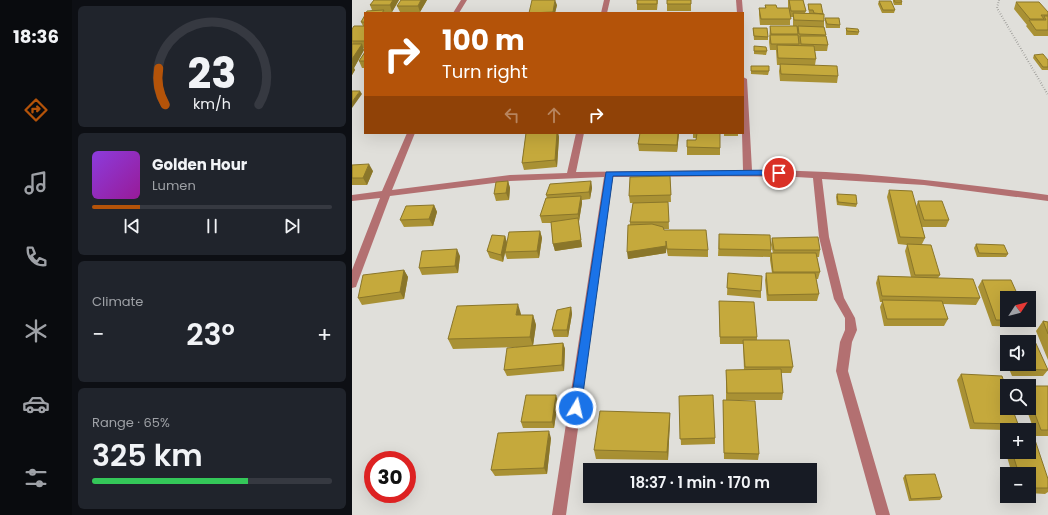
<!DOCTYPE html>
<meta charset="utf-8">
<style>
:root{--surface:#171b24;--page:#20242c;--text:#f1f3f6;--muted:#9ea1a6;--line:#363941;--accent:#b45309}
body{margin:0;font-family:Poppins,sans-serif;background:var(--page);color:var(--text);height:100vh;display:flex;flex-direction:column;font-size:15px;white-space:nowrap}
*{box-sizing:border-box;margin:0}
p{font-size:13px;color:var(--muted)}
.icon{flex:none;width:22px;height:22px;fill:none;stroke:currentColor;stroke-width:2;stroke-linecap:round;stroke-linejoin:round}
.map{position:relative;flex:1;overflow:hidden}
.side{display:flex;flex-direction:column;gap:6px;padding:6px;background:#0d0f14;width:280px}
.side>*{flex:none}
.banner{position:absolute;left:12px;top:12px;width:380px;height:122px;border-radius:0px;box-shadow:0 4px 16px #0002;background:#b45309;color:#fff;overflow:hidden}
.needle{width:26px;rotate:54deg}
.fabs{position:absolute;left:648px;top:291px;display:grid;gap:8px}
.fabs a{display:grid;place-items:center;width:36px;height:36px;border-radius:0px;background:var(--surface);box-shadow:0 4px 16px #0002;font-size:20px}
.speed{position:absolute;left:12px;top:451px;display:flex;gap:8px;font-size:20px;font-weight:700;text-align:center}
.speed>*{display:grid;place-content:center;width:52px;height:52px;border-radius:50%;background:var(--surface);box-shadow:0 4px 16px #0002;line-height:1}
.speed .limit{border:6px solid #d22;background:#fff;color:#111}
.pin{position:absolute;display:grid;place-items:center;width:34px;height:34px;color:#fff;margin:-17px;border:2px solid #fff;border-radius:50%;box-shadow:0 1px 4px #0007}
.me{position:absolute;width:44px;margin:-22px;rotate:9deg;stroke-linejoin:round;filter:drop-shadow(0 0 3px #0008)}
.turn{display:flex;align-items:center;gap:14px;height:84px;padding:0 12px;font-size:18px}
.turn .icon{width:52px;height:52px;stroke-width:2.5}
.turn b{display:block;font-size:28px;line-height:34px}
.lanes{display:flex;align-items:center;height:38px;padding:0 12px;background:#0003;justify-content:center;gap:20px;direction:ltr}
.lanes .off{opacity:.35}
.big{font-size:30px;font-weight:600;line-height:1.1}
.side .card{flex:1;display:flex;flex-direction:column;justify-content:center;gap:6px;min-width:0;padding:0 14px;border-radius:6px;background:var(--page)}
.side .dial{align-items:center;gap:0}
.dial svg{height:104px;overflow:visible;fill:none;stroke:var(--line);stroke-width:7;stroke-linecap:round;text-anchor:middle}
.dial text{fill:var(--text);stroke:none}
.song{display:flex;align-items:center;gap:12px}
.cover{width:48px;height:48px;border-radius:6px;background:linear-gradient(135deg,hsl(270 70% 55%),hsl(300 70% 35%))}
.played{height:4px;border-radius:2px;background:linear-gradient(90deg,var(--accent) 20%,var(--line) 20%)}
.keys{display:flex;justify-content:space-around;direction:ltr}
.heat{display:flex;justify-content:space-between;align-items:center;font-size:22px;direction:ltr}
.charge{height:6px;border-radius:3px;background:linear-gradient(90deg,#34c759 65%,var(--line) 0)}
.trip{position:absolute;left:231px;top:463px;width:234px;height:40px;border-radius:0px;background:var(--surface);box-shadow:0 4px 16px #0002;font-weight:600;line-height:40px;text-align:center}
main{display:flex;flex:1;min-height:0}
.dock{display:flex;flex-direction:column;width:72px;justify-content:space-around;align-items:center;background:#090b0e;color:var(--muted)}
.dock .icon{width:28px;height:28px}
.dock .on{color:var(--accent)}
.dock b{font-size:18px;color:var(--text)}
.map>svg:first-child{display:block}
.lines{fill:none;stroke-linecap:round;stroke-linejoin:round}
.path{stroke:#82817e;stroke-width:2;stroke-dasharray:0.5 2;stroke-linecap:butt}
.minor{fill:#b37071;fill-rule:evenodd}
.wall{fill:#a99134}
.shaded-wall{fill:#8a762a}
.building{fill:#c5a93c;stroke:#8a762a}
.route{fill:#1a73e8;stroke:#114b97}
</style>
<main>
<nav class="dock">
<b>18:36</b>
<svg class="icon on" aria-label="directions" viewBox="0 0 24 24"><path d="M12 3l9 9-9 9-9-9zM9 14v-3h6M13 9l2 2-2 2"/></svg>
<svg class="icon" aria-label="music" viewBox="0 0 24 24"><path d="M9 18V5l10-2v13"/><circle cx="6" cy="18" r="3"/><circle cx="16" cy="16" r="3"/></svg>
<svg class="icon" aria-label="phone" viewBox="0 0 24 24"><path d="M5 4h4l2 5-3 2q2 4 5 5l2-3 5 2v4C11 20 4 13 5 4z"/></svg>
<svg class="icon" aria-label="climate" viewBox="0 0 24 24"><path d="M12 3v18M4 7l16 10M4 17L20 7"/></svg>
<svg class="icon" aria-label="car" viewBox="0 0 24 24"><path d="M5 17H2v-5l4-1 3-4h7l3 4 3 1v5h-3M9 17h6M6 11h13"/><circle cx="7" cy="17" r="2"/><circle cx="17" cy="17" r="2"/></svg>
<svg class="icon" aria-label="filters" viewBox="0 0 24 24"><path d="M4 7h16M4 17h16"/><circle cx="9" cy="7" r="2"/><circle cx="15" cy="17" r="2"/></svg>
</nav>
<section class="side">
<div class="card dial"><svg viewBox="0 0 100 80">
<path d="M14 69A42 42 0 1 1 86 69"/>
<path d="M14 69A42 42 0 0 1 9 41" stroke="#b45309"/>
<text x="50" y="56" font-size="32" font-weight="700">23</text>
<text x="50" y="72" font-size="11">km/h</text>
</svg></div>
<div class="card">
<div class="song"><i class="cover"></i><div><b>Golden Hour</b><p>Lumen</p></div></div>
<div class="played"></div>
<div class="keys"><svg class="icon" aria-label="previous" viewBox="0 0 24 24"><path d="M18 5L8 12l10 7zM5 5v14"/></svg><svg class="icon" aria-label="pause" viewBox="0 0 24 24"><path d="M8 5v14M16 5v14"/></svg><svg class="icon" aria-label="next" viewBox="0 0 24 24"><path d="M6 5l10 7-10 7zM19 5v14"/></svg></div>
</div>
<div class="card"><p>Climate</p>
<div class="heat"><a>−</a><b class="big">23°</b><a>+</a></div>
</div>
<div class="card"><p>Range · 65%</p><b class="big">325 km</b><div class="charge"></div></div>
</section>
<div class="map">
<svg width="696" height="515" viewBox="0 0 696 515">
<rect width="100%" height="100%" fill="#e0dfda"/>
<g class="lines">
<path class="path" d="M647,0L645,8L696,95"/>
<path class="minor" d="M109,0H115L107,13H101Z
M252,0H258L255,13H249Z
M384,0H390L391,13H385Z
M391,77L395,79L400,170C499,170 598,182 696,195V201L572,185L470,179L477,237L492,298L503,318L505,330L500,342L496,371L538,515H524L484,371L488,342L493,330V318L482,299L467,237L461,178L427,176L261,177L214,515H200L252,177L158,181L38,196L5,284L4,287L0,288V270L28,198L0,201V195L30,191L55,133H63L40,190L158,175L215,173L224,133H232L224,172L391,170L390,133H391Z"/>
</g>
<path class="wall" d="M22,0H47L40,12H32L33,13H14L20,10L18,5Z
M75,0L68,12H48L45,6Z
M306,0L305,10H285V4Z
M339,0V11H315V4Z
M436,0H451L454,11L453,13H457L456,7V4L471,14L472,21V27L476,45L475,51H463L464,59L463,65L486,76L485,83L428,81L427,71L428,65H425L424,50H418L417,42L418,26H441V17H438V25H408L407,15V8H413V5L425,8H436Z
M541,0H549L550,2V5H542L541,2Z
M527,1L543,10L542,13H530L526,4Z
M664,2L696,12V36H682L674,26L675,25L662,9Z
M205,5L203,13H177Z
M13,15V48H11L12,50L2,68L3,70L0,75V29L11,26L9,22Z
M473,18L488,25V28H474L473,21Z
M401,28L416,37V40H402Z
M494,28L507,32L506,35H494Z
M402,46L415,51L414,55L402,54Z
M13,52V68H10L7,61Z
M682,55L696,60V70H690L681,58Z
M399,66L417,71L416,75L399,74Z
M174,133H209H206L207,137L205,167L172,170L170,163Z
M327,133L325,152L287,151L286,144Z
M341,133H368V155H335V147L344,140V138H341Z
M372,133H386V136H372Z
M0,165L21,171L15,185H0Z
M318,176L319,202H316L317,229H312V230L356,250V257L316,256L314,248V253L276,259L278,222L281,203H278L277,196Z
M156,181L158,188L157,200L144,201L142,194Z
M239,181L240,188L238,199L230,200V203L227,221H226L230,247L203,251L201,244L199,223H190L188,216L195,198L194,195Z
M537,190L564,207L566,201L597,220L594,227H570L573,238L570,244L588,275L586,278L628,298L624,305L591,304L596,319L592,326H532L528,307L530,302H528L524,283L526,276L559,277L553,251L555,245L546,244L535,197Z
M485,194L505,204L504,207L485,205L484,197Z
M82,205L85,212L81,226L52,227L48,220Z
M188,231L190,238L187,258L155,259L153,253L151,262L138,258L135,251L153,236L155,243Z
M367,234L419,250V253H421L419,245L420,238L468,250L467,257H465L468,272L466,279H464L467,294L465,301H415L413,280L414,273H420L418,260V257L366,256Z
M624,244L656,254L654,257H625L622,248Z
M108,256L106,273L70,275L67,268Z
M52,270L56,277L52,299L10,305L6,298Z
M376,273L409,291V298L375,295Z
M630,280L655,298V320H676L672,327L640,326L626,287Z
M367,301L405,337V340L441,367L439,373H429L431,393L430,400H374V370H392L391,344H368Z
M219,307L220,314L216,337H202L200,330Z
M169,314V315H181L184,325L181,345L211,343L213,349L212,371L155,376L152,370L164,347L101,349L96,339Z
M691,321L696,322V360L684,331Z
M652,338L696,370L691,376H660L655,364H677L655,342V363L648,344Z
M609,374L666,424L662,430H655V452H677L696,479V492L693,494L677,493V474H660L649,436L653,430L618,429L605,380Z
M672,386H696V436H684L674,408H677V386Z
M327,396L363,438V444L329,445Z
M371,400L407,454L406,460L372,459Z
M206,401L202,428H171L169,422Z
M318,413V421L316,460L244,459L242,450Z
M199,438L195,474L143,476L139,470Z
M553,475L590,497L588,500L557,501L551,478Z"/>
<path class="shaded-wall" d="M41,0H47L40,12L38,5Z
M69,0H75L68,12L66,6Z
M203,0L205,5L203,13H201Z
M10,44L12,50L2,68L0,63V59Z
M0,64L3,70L0,75Z
M8,91L10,94L0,108V102Z
M205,133H206L207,137L205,167L203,160Z
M326,133H327L325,152V145Z
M17,164L21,171L15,185L11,178Z
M156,181L158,188L157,200L154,193Z
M239,181L240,188L238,199L237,192Z
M229,196L230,203L227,221L226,214Z
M82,205L85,212L81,226L77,219Z
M226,218L230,247L203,251L201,244Z
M188,231L190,238L187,258L185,251Z
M153,236L155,243L151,262L149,255Z
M314,241V253L276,259L275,252Z
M105,249L108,256L106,273L103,266Z
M52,270L56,277L52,299L48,292Z
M166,304L169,314L167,325L164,315Z
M219,307L220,314L216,337L215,330Z
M181,315L184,325L181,346L178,337Z
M211,343L213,349L212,371L210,365Z
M204,395L206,401L202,428L200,422Z
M318,413V421L316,460L315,452Z
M197,431L199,438L195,474L192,468Z"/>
<path class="building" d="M22,0H41L38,5H18Z
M49,0H69L66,6H45Z
M180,0H203L201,12L177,13Z
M285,0H305V4H285Z
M315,0H339V4H315Z
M437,0H451L454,11H439Z
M542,0H549L550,2H543Z
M527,1H539L543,10H531Z
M664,2H687L696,12V15H689L692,19H678Z
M456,4H469L471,14L462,13L461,10H457Z
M413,5H424L425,8H437L439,19H409L407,8H414Z
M32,10L30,13H14L15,11Z
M441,13L472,14V21L442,20Z
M13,15V22H9Z
M692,16H696V30H684L677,20H694Z
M473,18H487L488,25L475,24Z
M2,26H13V41H0V29Z
M418,26H445L446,34H419Z
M446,26L472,27L474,35L447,34Z
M401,28H415L416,37L402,36Z
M494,28L506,29L507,32L495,31Z
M418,35H446L447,44H419Z
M448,36H474L476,45L449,44Z
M0,44H10L0,59Z
M425,45L462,46L464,59L426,58Z
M402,46L414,47L415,51H402Z
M13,52V61H7Z
M691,54L696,60V67H691L682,55Z
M428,64L485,66L486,76L429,74Z
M399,66H417V71H399Z
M0,91H8L0,102Z
M174,133H205L203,160L170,163Z
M288,133H326L325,145L286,144Z
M345,133H368V148L335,147V140H344Z
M17,164L11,178H0V165Z
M318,176L319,195L277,196L278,177Z
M156,181L154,193L142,194L144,182Z
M239,181L237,192L194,195L198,184Z
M537,190L560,191L573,238L548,237Z
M485,194L504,195L505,204L486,202Z
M229,196L226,214L188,216L194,198Z
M566,201H590L597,220H572Z
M316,202L317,222H278L281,203Z
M82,205L77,219L48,220L54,206Z
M226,218L229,240L201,244L199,222Z
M300,224L311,227L312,230H354L356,250L315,249L314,241V246L275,252L276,225Z
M188,231L185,251L153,252L157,232Z
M367,234L418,235L419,250L367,249Z
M140,235L153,236L149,255L135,251Z
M466,237L468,250H422L420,238Z
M555,244L579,245L588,275H563Z
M624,244L652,245L656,254L627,253Z
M105,249L103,266L67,268L70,251Z
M419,253H464L468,272H421Z
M52,270L48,292L6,298L11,275Z
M376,273L410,276L409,291L375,288Z
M414,273H463L467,294L416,295Z
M526,276L621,279L628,298L530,296Z
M630,280H659L667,298H655V320H644Z
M530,300L590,301L596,319H535Z
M367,301L402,302L405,337H368Z
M166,304L164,315H181L178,337L96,339L105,306Z
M219,307L215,330H200L205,310Z
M691,321L696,322V334Z
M681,337L696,370L664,369L662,364H677V342H655V345L652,338Z
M391,340H437L441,367H393Z
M211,343L210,365L152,370L155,348Z
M429,369L431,393H375L374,370Z
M609,374L650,376L655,391V408H660L666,424L622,423Z
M672,386H696V430H689L677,398V386Z
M174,395H204L200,422H169Z
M361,395L363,438L328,439L327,396Z
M371,400L403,401L407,454L372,453Z
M248,411L318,413L315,452L242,450Z
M197,431L192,468L139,470L146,433Z
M677,431H680L696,479V488H677V474H667L660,452H677Z
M583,474L590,497L559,499L553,475Z"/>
<path class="route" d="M427,170L431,173L429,175L261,176L229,408L227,412L224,413L220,412L218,408L254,172Z"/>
</svg>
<div class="fabs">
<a><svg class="needle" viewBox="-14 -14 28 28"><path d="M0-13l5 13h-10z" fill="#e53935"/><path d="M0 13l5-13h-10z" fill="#9ea1a6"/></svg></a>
<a><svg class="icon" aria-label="sound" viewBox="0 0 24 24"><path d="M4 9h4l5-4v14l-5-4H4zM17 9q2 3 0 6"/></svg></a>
<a><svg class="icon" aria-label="search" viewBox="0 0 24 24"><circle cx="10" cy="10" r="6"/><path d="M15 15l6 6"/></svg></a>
<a>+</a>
<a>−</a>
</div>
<div class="speed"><div class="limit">30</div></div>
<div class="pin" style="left:427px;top:173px;background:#d93025"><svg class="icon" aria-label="arrive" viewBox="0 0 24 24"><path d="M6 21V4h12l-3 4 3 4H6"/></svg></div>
<svg class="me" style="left:224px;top:408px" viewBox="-20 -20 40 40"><circle r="17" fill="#1a73e8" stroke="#fff" stroke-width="3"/><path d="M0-11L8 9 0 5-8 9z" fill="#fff"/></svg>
<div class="trip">18:37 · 1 min · 170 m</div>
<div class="banner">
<div class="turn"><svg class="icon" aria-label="right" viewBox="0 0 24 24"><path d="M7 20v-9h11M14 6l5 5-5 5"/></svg><div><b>100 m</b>Turn right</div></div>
<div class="lanes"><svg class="icon off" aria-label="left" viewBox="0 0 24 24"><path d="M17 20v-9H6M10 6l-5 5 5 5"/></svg><svg class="icon off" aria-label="ahead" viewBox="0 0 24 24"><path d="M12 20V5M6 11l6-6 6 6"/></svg><svg class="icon" aria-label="right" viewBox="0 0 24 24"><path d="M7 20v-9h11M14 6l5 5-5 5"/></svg></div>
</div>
</div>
</main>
